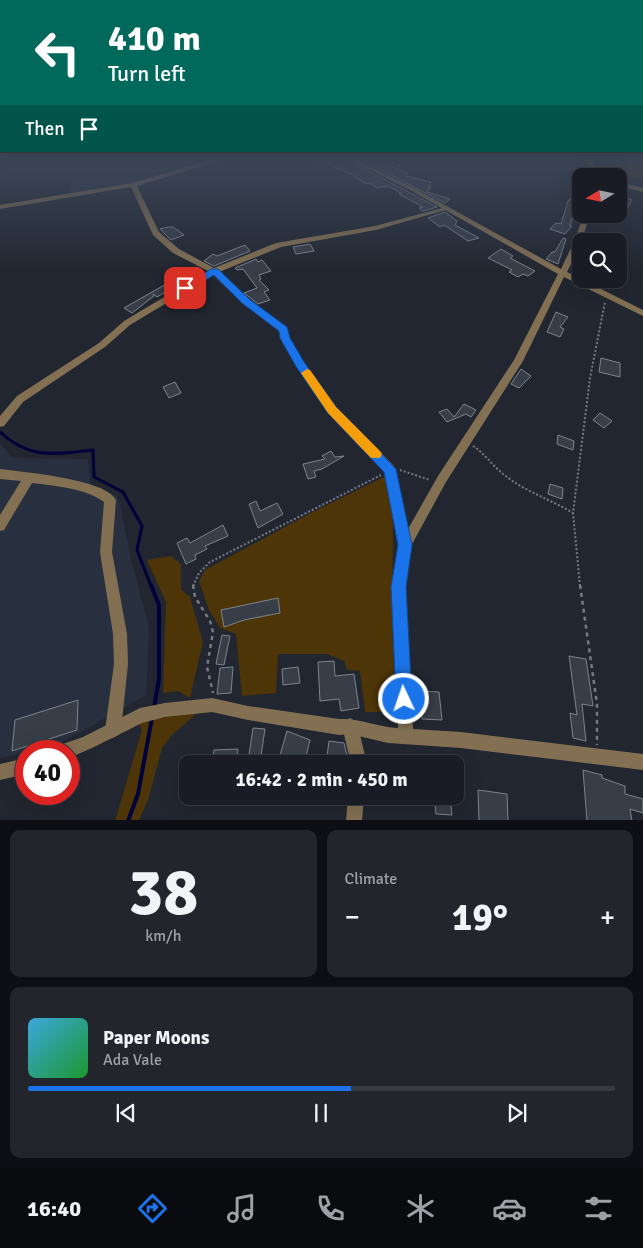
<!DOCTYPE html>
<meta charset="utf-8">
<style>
:root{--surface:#191c24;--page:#22252c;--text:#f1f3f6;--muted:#9fa1a6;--line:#373a41;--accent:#1a73e8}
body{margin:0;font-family:Signika,sans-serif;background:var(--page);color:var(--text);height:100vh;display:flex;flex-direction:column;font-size:19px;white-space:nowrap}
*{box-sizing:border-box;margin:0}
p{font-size:16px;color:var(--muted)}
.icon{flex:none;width:28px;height:28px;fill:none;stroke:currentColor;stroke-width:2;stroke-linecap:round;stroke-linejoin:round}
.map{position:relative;height:820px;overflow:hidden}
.side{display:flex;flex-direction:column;gap:10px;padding:10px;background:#0e0f14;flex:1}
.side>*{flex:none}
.hud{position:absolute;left:0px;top:0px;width:644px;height:152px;box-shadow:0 5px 20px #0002,0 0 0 1px var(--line);background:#00695c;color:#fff;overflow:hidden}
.needle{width:32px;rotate:260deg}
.controls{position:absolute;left:572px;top:168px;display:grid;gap:10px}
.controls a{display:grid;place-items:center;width:55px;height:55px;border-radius:10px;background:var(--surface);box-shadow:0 5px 20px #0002,0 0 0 1px var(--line);font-size:25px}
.speed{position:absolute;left:15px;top:740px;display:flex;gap:10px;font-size:25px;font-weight:700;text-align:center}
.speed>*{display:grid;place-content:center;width:65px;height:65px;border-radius:50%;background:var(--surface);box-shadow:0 5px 20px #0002,0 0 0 1px var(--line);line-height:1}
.speed .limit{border:8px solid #d22;background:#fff;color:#111}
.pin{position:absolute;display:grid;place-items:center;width:42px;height:42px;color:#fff;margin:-21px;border-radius:10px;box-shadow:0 2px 8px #0006}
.me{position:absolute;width:55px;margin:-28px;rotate:357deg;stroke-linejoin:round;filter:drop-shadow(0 0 4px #0008)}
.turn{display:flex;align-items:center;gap:18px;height:105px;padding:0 25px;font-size:22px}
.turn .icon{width:65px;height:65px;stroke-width:2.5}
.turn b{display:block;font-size:35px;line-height:42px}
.then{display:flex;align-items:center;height:48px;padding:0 25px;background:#0003;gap:10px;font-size:19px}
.big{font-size:38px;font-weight:800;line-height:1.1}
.side .card{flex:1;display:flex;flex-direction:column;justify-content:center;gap:8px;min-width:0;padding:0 18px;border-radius:10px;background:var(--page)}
.side .dial{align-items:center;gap:0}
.dial b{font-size:65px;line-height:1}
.song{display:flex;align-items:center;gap:15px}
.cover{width:60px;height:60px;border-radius:8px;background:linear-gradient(135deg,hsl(200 70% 55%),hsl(130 70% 35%))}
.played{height:5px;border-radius:2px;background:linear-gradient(90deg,var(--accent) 55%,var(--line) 55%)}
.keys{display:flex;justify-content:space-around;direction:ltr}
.heat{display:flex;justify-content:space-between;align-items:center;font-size:28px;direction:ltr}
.side .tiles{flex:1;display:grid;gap:10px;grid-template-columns:1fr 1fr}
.card:last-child{grid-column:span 2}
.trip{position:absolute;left:179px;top:755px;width:285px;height:50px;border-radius:10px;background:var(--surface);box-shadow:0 5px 20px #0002,0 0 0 1px var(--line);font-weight:800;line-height:50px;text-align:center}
.tab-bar{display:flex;height:80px;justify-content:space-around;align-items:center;background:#0a0b0e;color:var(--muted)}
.tab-bar .icon{width:35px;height:35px}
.tab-bar .selected{color:var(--accent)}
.tab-bar b{font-size:22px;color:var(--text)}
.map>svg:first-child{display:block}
.built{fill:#28303f}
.green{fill:#4e3507}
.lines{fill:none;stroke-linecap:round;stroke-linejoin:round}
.stream-far1{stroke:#00013a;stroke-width:3}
.stream{stroke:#00013a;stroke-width:4}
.building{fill:#383e48;stroke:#7d848f}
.path-far1{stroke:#767a83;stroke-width:2;stroke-dasharray:2 2;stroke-linecap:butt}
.path{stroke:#767a83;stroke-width:2.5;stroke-dasharray:4 4;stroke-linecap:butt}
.minor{fill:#837053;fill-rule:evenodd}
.tertiary{fill:#837053;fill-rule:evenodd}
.route{fill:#1a73e8;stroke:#114b97}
.slow{fill:#f59e0b}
</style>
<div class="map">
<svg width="643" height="821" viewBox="0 0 643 821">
<rect width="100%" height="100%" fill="#212630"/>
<path class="built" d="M0,158H215L216,159L129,186L70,195L68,174L0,183Z
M0,443L12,458L88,459L90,484L118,496L132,564L149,627L146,695L62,742L3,758H0Z"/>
<path class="green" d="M602,158H643V179L616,174L602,162Z
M388,475L393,525L392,620L396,712H365L360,671L347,670L344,661L327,654H278L276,693L242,696L236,634L220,628L209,610L199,581L205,570L311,513Z
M171,556L181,564V589L190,597L203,642L190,698L178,691L163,693L166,602L147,560Z
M197,713L171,736L162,748L148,800L139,820L115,821L142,730L138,721Z"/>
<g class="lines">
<path class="stream-far1" d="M0,432C30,460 55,454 93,450L94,477L123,492L142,526L137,550L151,586"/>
<path class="stream" d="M151,585L159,605V679L154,708
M128,821L138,794L152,718"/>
</g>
<path class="building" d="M313,158H343L437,207L423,211L419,208L423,207L399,194L401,193L388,186L377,188L370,183L366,184L353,175Z
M358,158H377L393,163L389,166L408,173L405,176L431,182L429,188H431L427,192L450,199L445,203Z
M619,188L628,190L624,197L632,200L626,211L619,209Z
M581,190L570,226H572L565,234L550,229L556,223L561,224L568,201Z
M445,212L457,221L455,225L479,238L468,241L444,225L440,227L428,218Z
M168,227H173L184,235L171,240L160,229Z
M563,238L566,239L558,264L546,259L552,252H555Z
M310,244L314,251L296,254L293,247Z
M245,245L250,251L214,266L204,261L213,254L217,256Z
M501,249L513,256L510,258L535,271L528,276L523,274L518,277L509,272L512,270L488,258Z
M256,259L258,262L262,260L271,271L259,275L261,279L259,280L269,290L264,292L270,300L258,304L244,293L257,288L243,269L237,270L235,268Z
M196,267L202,270L157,297L153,294L154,296L132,313L124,308Z
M556,312L568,317L560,327L564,329L560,337L547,332Z
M601,358L620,363V377L599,372Z
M521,369L531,376L519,388L511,384Z
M175,382L181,393L169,398L163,387Z
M464,404L476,410L471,417L466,414L447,422L439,412L447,409L454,417Z
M600,413L612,421L604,428L593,420Z
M558,435L574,441L573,450L557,444Z
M331,451L335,457L344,456L322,469L314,471L316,477L308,479L303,464L325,459L322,456Z
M550,484L563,488L562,499L548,494Z
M256,501L260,511L277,503L283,514L258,528L249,504Z
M223,525L228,536L205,546L207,549L195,555L196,559L186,564L177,543L187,538L190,543Z
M278,598L280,613L244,620L224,627L221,610Z
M222,635L230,636L224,665L216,664Z
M569,656L586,659L593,706L582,704L586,741L573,738L570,713L577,715Z
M334,661L335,676L354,674L359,708L341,711L339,699L320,701L318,662Z
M233,667L231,693L217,694L220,668Z
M298,667L300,683L283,685L282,669Z
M420,691L439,692L442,720L422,719Z
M78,700L77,730L12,751L15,720Z
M253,728L265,729L261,756L249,755Z
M287,731L310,740L304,764L280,755Z
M329,741L344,743L349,764H326Z
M238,749L237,764H212L214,750Z
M583,770L602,775V778L625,786V794L643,799V813L630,809L632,821H587Z
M478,790L507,794L508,821H479Z
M434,796H450L452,815L436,814Z"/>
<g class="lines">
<path class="path-far1" d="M473,446C484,453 491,464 502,473C523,491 550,499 573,513
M400,470L430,480
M193,586L199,573L210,562L381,475
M580,586L573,513L590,378L605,302"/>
<path class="path" d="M193,585L195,597L210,621L213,632L207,667L213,693
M580,585L597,704V745"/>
<path class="minor" d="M217,158H228L137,186L159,232L179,249L214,268L276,243L375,226L446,207L449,209L376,230L281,247L219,272L248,299L286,328L289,338L304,363L336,407L394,466L411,545L409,549L405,551L401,549L399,545L385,471L328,413L298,367L281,338L279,331L242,303L213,275L130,325L105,347L23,402L4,426L0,427V416L17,396L99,343L124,321L208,271L173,253L153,235L131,187L0,209V205L132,183Z
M619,182L643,188V192L619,186Z
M0,469C23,472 106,479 116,500L112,552L127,634L128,664L121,730L118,735L113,738L108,735L105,730L114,664L113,634L100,552L104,502C85,488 56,486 32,483L4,530L0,531V515L21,481L0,479Z
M350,718L355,721L358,726L367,764H351L342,726L345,721Z
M348,796H364L362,821H346Z"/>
<path class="tertiary" d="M345,158H353L414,188L561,269L573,244L584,214H590L581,244L567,272L643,310V316L564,277L523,361L446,482L411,546L405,587L413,729L461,732L643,754V770L461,748L388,743L350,734L339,735L248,720L212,712L165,717L142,723L92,748L69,758V751H58L60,745L83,737L140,708L165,703L212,698L248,706L339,719C359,718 378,727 398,728L393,587L399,545L438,476L514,360L558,274L410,190Z
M585,158H591L599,176H593Z
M26,758V774L0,780V764Z"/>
</g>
<linearGradient id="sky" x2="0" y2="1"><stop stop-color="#12151a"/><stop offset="0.58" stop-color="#3d4759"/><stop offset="1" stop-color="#3d4759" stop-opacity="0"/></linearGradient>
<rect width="643" height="273" fill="url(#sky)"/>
<path class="route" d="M211,269H218L249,299L287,327L290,338L304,362L336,407L396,469L412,545L406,587L412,699L410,705L404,708L398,705L396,699L391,587L398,545L384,472L328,413L297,368L280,338L279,331L242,303L214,275L189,290L181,288Z"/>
<path class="slow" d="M307,369L310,370L336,407L380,451L382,454L380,458H371L328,413L301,373Z"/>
</svg>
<div class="controls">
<a><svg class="needle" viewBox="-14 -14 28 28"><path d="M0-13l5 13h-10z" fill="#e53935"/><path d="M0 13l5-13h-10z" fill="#9fa1a6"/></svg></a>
<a><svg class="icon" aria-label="search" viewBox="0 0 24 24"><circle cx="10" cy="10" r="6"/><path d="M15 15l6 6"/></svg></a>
</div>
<div class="speed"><div class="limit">40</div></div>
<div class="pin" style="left:185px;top:288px;background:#d93025"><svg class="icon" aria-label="arrive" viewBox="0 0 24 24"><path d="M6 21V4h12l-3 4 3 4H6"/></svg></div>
<svg class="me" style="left:404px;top:699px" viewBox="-20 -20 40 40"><circle r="17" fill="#1a73e8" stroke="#fff" stroke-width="3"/><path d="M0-11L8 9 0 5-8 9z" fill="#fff"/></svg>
<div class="trip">16:42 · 2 min · 450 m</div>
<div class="hud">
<div class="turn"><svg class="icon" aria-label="left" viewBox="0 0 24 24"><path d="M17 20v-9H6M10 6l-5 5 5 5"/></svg><div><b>410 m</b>Turn left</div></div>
<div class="then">Then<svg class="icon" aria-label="arrive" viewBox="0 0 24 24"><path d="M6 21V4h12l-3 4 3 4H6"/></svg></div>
</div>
</div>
<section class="side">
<div class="tiles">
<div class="card dial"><b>38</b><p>km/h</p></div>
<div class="card"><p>Climate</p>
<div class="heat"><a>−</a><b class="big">19°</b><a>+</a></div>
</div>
<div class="card">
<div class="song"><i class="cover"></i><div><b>Paper Moons</b><p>Ada Vale</p></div></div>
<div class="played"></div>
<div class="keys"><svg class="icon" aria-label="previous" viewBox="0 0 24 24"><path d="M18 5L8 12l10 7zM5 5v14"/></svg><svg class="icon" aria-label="pause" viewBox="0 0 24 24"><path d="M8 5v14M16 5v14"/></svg><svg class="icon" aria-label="next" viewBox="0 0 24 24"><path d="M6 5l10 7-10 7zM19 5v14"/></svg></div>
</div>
</div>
</section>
<nav class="tab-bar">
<b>16:40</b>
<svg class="icon selected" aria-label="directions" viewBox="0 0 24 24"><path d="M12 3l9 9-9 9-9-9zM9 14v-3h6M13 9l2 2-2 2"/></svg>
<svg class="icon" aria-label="music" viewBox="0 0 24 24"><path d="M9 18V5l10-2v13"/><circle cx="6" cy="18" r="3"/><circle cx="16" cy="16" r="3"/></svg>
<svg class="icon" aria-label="phone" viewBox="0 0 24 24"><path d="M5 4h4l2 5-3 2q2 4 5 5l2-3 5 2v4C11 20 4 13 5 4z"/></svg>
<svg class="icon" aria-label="climate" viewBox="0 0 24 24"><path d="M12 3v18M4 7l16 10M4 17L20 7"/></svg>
<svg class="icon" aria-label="car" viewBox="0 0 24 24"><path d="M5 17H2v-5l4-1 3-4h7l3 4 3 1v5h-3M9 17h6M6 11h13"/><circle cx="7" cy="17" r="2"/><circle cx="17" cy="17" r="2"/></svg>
<svg class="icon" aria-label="filters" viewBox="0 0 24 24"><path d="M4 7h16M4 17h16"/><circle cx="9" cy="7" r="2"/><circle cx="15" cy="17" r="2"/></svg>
</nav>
